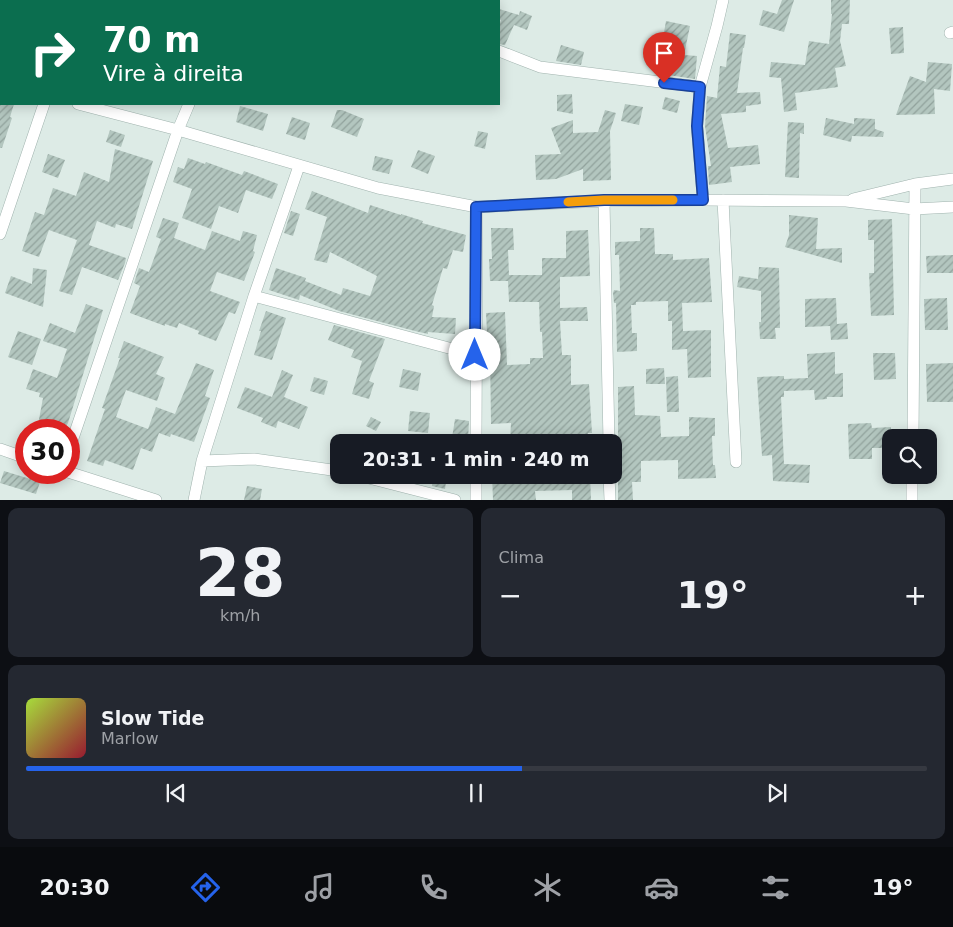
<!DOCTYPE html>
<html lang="pt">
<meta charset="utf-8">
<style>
:root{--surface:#171b24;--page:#242831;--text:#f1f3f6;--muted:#9ea1a6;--line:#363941;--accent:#2563eb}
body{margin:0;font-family:"DejaVu Sans",sans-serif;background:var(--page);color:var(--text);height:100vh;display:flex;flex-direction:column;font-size:19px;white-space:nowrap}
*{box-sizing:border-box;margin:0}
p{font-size:16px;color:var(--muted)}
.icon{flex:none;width:28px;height:28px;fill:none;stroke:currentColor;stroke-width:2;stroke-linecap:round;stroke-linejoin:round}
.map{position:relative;height:500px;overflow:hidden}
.sheet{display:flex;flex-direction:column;gap:8px;padding:8px;background:#0d0f14;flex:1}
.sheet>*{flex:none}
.hud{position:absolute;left:0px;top:0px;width:500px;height:105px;box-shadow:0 2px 12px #0003;background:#0b6e4f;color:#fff;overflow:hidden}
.tools{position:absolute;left:882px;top:429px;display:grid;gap:10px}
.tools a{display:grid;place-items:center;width:55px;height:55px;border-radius:10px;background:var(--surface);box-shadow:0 2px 12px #0003;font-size:25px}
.speed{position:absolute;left:15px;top:419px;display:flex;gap:10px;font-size:25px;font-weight:700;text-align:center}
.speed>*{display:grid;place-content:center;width:65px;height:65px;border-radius:50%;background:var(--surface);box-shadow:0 2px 12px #0003;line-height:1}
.speed .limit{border:8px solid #d22;background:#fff;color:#111}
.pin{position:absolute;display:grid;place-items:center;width:42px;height:42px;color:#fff;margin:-51px -21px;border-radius:50% 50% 50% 0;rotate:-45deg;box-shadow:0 0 5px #0007}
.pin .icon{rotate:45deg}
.me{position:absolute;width:55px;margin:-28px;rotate:0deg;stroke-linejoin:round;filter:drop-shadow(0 0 4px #0008)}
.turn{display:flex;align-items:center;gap:18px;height:105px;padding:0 20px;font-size:22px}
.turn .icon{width:65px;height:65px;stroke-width:2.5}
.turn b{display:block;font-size:35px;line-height:42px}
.big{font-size:38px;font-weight:700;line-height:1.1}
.sheet .widget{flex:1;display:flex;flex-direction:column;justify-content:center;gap:8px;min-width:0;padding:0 18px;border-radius:10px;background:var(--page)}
.sheet .dial{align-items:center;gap:0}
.dial b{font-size:65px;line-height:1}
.song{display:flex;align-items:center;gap:15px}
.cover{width:60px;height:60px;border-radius:8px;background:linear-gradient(135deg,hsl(80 70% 55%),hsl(350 70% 35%))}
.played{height:5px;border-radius:2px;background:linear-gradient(90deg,var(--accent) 55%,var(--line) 55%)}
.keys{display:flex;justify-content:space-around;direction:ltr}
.heat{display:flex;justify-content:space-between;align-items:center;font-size:28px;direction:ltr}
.sheet .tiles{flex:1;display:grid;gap:8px;grid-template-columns:1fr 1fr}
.widget:last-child{grid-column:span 2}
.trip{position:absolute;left:330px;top:434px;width:292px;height:50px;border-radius:10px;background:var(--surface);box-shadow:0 2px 12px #0003;font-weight:700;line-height:50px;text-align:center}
.dock{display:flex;height:80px;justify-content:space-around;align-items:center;background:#090b0e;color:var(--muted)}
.dock .icon{width:35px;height:35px}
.dock .on{color:var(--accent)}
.dock b{font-size:22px;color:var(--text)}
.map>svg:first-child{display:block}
.building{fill:url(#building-hatch)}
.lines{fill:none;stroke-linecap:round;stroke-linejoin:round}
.street-casing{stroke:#a0b3ae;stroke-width:12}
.street{stroke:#fff;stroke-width:11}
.route-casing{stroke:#184099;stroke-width:12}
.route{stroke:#2563eb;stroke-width:9}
.slow{stroke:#f59e0b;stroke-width:9}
</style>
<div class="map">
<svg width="953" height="500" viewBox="0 0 953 500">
<defs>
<pattern id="building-hatch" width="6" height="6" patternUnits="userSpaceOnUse" patternTransform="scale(1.25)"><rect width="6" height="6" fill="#b3c6bf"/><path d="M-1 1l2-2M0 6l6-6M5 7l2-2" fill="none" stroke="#91a29c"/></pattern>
</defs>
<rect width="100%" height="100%" fill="#ddebe6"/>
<path class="building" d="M782,0H794L784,32L759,25L763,10L777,14Z
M831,0H850L849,24H842L840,41L846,66L835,68L838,87L795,93L797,110L784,112L781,78L769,77L771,62L805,65L809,41L829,44L832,14H831Z
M499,9L519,15L520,11L532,16L527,30L514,25L505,45L499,44V26L501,20L499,19Z
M666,21L690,26L684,55L697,56L695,79L668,75L672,39L663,38Z
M903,27L904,53L891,54L889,28Z
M730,33L746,35L744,48H743L737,93L760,92L761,104L746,106V112L721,114L728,148L758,145L760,164L730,167L732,182L709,185L708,166H711L705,126L707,96L717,98L720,66L726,67Z
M561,45L584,52L581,65L556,61Z
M928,62L952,64L950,91L934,89L935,114L896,115L910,76L926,82Z
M572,94L573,114L557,111V95Z
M665,97L680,101L677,113L662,109Z
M0,104H14L10,117L12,118L2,148H0Z
M625,104L643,107L639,125L621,121Z
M240,106L268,114L263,131L236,122Z
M337,110H342L364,119L357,137L331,127Z
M605,110L616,113L610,131L611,180L583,181V169L556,179L536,180L535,155L561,154L551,128L573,120V133L598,132Z
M292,117L310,123L305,140L286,134Z
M826,118L854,124V118L875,119V129L884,132L883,137L852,136L851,142L823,135Z
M788,122L804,123V134L800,133L799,178L785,177Z
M110,130L125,135L121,147L106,142Z
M478,131L488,133L485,149L474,146Z
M115,149L153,161L132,229L116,224L115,228L97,221L89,245L126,258L125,263L118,280L82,267L72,295L59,291L77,240L49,230L39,257L22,251L35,212L44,215L53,188L76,196L84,172L109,182Z
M418,150L435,156L428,174L411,167Z
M48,154L65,160L58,178L42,172Z
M375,156L393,160L389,174L372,170Z
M188,158L205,164L206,162L242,175L244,171L278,184L272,199L246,190L238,213L219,206L211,229L182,218L192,189L173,182L178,167L184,169Z
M312,191L368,213L370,205L401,215V214L423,221L422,223L466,235L463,252L453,250L447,269L443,268L432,305L434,306L432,317L456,318L455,334L428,332V334L415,331L339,311L300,295L299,300L269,290L276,268L306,278L305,281L341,295L343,288L370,296L377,276L330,252L327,263L314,260L327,217L305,209Z
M291,211L300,214L293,236L284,233Z
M789,215L818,218L816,249L842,248V263L785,247L789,235Z
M163,218L179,223L174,238L205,250L212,231L240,241L243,231L257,235L253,251L255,252L244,281L217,272L210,291L240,302L235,314L229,312L216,341L198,334L199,331L179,323L177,328L165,324V326L130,313L140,286L134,283L139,268L149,272L161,239L156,237Z
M892,219L894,315L871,316L869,273H874V240H868V220Z
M491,228H513L514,250H508L509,275H542V258H566V231L588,230L590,276L560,277V308L587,307L588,321H560L562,355H571V385L589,384L592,433H588V442H510L511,423L491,424L490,351H488L486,313L505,312L507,365L530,364V358H543L542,332H540L539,302H509L508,281H490L489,259H492Z
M640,228H654L655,254H673V260L709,258L712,302L682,303L683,331L711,330V377L688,378L687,349L672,350V321H668V301L636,302V305H631L632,333H637V351L617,352L616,303H614L613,293L614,290L620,291L619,255H615V242L640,241Z
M953,255V273H927L926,256Z
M759,267L779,268L780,328H775L776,339H760L759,322H761V291L737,287L739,276L758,279Z
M33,268L47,270L43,307L5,293L11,276L32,284Z
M836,298L837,324L847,323L848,339L831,340L830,326L805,327V299Z
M947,298L948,330H925L924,299Z
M86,304L103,310L68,423L64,430H37L43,398L39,397L40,393L26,389L33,369L57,378L67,349L43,341L50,323L75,333Z
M266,311L286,318L272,360L254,355L261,331H259Z
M334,325L385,339L369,381L374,383L369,399L352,394L362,361L351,357L354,350L328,340Z
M18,331L41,339L32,365L8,357Z
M124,341L164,357L156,374L165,378L157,401L126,390L116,417L148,429L156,407L175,414L196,363L214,370L205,396L210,398L194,442L171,434L170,437L159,433L152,452L141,448L133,470L105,460L103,466L87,461L105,409L102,408L120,358H118Z
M835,352V374L843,373V397H827V399L815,400L814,390L784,391V397H781L784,464L810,465L809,483L773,481L772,455L762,456L757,377L784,376V379L808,378L807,354Z
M873,353H895L896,379L874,380Z
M953,363V402H927L926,364Z
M664,368L665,384H646V369Z
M403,369L421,373L418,391L399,387Z
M282,370L293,375L284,397L308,407L299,429L278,421L276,428L261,422L263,418L237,408L245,387L272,397Z
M678,376L679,412H667L666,377Z
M314,377L328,381L324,395L310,391Z
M634,386L635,415L660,416L661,437L689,436V417L715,418V436H712L713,465H715L716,478L678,479V460L641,461V482H632L633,500H618V387Z
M410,411L430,413L428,433L408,431Z
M371,417L381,422L376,431L366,426Z
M455,419L469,421L468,440L452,438Z
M871,423L872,428L891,427V448H872V459H849L848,424Z
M4,471L40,482L36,494L0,483Z
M433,475H447L445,489L432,486Z
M492,475H509V478L546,477V475H590L591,500H572V490L535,491L536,500H493Z
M247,486L262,489L260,500H244Z"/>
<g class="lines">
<g class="street-casing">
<path id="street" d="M361,0L364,1
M79,1L80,0
M277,1L278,0
M950,33L953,32
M499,51L540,67L700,87
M0,83L1,84
M78,104L178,130L378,188L477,207L604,201L703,200L846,201L914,209L953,207
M853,199L915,184L953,179
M703,200L697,126L700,87L717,26L723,0
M723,200L736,462
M604,201L609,442
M0,234L44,104
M254,296L475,355
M913,438L915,184
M476,442L477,207
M0,449L26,458
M69,450L178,130L189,104
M202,461L254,459L339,471
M68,472L156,500
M357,475L455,500
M476,475V500
M609,475L610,500
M194,500L202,461L254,296L299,166
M912,500V475"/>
</g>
<use href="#street" class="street"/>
</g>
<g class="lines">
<g class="route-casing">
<path id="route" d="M475,355L476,207L604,200H703L697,126L700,87L664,83"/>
</g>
<use href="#route" class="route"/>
<path class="slow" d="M568,202L604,200H673"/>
</g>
</svg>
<div class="tools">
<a><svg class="icon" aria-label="search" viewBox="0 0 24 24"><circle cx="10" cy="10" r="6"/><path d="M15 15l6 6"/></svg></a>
</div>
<div class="speed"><div class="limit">30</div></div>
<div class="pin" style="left:664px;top:83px;background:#d93025"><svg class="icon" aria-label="arrive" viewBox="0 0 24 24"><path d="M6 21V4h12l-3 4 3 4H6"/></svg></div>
<svg class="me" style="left:475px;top:355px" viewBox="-20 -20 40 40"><circle r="19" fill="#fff"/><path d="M0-13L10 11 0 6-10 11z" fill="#2563eb"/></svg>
<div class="trip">20:31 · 1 min · 240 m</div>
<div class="hud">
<div class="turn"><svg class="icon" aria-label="right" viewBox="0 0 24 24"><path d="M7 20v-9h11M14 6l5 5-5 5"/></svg><div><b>70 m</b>Vire à direita</div></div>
</div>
</div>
<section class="sheet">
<div class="tiles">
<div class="widget dial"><b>28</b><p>km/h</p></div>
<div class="widget"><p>Clima</p>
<div class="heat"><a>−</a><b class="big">19°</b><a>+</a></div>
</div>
<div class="widget">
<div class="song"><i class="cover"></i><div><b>Slow Tide</b><p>Marlow</p></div></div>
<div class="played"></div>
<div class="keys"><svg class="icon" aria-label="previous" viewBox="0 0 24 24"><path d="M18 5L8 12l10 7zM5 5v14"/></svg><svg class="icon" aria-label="pause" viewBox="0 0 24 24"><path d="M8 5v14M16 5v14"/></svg><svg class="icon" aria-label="next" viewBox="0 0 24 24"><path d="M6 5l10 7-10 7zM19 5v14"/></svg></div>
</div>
</div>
</section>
<nav class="dock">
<b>20:30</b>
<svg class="icon on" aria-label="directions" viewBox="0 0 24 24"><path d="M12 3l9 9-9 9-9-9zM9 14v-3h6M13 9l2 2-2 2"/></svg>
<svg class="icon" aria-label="music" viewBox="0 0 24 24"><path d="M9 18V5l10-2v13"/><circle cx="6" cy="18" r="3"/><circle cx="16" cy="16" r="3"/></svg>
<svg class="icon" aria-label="phone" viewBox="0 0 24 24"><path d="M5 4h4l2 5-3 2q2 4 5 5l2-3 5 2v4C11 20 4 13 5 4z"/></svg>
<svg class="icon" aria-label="climate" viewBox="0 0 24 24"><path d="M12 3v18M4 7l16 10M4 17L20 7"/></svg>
<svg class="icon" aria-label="car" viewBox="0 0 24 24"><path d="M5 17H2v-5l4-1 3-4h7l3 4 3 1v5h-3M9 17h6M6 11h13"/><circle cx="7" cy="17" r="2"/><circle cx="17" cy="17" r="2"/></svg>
<svg class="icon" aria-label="filters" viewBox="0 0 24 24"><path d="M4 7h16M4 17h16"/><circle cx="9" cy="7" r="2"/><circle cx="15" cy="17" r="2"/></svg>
<b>19°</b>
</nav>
